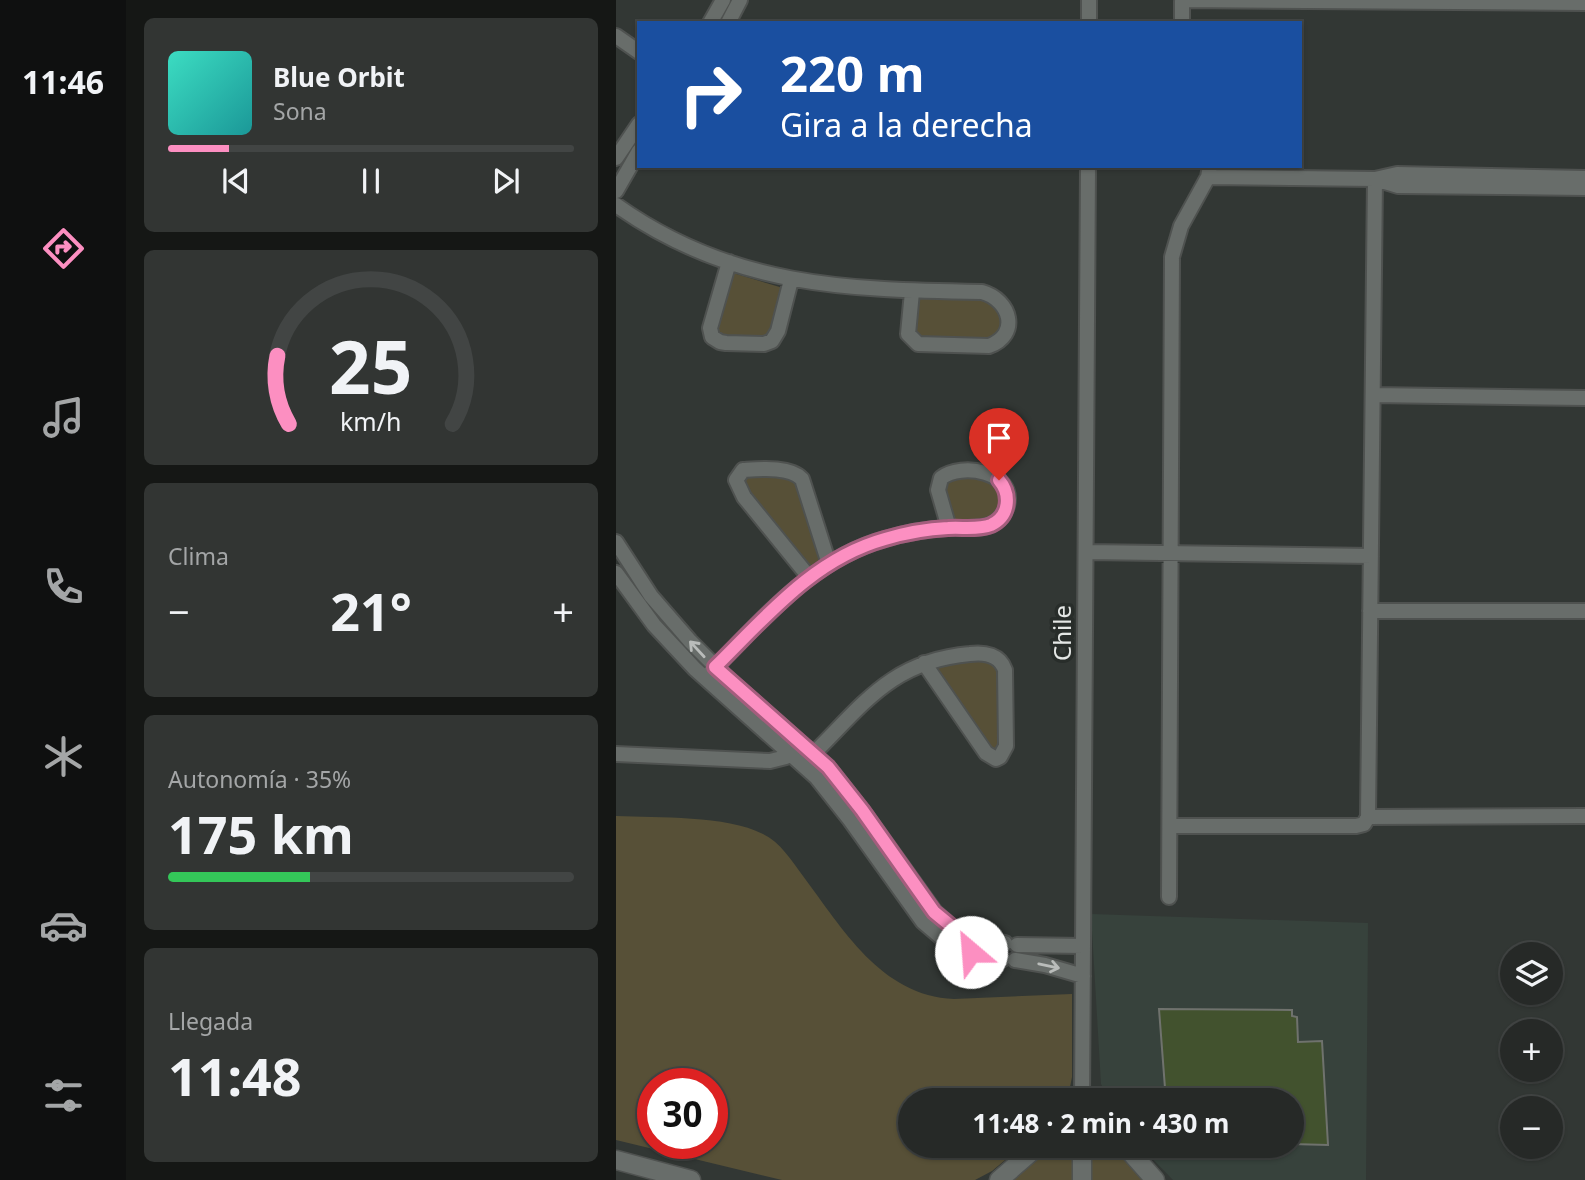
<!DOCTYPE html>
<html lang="es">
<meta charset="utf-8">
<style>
:root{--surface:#262927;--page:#323533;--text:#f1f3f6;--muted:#a4a6a7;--line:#424544;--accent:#fc8fc1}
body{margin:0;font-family:"Noto Sans",sans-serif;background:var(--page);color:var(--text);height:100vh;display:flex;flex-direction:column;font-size:26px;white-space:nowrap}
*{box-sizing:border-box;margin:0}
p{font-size:23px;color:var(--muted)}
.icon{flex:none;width:38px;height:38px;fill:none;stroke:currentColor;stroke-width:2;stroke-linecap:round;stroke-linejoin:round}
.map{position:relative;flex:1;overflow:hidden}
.drawer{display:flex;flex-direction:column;gap:18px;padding:18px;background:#151715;width:490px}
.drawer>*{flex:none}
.guide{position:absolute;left:21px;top:21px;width:665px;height:147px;border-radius:0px;box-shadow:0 2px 5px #0004,0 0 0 2px var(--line);background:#1a4fa0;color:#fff;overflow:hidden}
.controls{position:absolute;left:884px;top:942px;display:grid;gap:14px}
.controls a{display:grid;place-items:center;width:63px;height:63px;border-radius:50%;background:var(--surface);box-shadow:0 2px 5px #0004,0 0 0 2px var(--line);font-size:35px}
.speed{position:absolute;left:21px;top:1068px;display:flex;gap:14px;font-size:35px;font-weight:700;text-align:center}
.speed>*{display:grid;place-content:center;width:91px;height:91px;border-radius:50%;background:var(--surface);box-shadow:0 2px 5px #0004,0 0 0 2px var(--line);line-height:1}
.speed .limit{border:10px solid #d22;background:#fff;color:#111}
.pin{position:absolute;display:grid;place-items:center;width:60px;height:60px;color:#fff;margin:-72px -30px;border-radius:50% 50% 50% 0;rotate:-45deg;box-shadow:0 0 7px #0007}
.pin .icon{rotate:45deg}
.me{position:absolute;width:77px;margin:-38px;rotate:333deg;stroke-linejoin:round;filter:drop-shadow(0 0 5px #0008)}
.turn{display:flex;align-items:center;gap:24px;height:147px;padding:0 28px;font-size:32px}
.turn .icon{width:91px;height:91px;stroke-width:2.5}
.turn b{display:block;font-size:49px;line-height:60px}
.big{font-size:52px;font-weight:700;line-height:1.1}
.drawer .widget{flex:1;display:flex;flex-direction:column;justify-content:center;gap:10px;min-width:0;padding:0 24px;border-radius:10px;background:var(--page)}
.drawer .dial{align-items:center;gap:0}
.dial svg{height:182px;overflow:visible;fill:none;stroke:var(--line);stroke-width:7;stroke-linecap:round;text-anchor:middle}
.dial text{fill:var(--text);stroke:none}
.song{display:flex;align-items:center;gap:21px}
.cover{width:84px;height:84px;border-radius:10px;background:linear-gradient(135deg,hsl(170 70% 55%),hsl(180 70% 35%))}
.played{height:7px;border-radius:4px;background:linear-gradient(90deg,var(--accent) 15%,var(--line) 15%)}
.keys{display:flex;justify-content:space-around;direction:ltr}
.heat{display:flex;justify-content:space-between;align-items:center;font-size:38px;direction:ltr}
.charge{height:10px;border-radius:5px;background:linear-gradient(90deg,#34c759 35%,var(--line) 0)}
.trip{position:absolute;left:282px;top:1088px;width:406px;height:70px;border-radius:35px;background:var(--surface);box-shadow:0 2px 5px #0004,0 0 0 2px var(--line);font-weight:700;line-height:70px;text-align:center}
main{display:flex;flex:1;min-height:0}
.dock{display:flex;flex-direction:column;width:126px;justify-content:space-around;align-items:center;background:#0f1010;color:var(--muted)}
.dock .icon{width:49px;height:49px}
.dock .active{color:var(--accent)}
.dock b{font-size:32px;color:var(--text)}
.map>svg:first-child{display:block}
.built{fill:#37423c}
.green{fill:#575037;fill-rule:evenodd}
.building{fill:#42522e;stroke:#6f726d;stroke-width:2}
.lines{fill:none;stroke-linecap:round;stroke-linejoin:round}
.minor-casing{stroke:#4f5250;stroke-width:18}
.tertiary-casing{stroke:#4f5250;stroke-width:21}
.minor{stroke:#686d6a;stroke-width:14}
.tertiary{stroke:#686d6a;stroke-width:18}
.oneway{stroke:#b9bcba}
.route-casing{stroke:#a45d7d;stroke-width:18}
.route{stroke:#fc8fc1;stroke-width:12}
.labels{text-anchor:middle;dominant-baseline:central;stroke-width:7;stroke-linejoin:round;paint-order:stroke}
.street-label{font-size:24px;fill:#e4e7e5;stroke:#282d2a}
</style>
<main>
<nav class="dock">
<b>11:46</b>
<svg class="icon active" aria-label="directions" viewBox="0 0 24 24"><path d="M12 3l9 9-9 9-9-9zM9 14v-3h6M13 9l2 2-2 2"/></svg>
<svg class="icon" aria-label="music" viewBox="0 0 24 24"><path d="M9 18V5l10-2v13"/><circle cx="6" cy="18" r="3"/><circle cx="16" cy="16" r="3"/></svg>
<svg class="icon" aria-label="phone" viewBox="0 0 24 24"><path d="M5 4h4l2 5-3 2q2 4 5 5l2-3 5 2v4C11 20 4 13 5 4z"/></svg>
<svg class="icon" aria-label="climate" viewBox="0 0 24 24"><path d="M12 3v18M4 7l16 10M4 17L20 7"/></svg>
<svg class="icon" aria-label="car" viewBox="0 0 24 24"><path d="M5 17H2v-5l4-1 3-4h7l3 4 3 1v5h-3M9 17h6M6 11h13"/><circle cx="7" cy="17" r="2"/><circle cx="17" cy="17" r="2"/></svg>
<svg class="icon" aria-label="filters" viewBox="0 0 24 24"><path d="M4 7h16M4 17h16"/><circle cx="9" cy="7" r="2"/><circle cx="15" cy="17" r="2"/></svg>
</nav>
<section class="drawer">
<div class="widget">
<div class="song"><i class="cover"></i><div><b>Blue Orbit</b><p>Sona</p></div></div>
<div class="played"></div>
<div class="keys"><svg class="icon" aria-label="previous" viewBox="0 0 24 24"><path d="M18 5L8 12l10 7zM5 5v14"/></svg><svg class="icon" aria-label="pause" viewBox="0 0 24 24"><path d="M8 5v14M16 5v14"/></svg><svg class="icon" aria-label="next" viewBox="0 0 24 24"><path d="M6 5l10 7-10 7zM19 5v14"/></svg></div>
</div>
<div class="widget dial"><svg viewBox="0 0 100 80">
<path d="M14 69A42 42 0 1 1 86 69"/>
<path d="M14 69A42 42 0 0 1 9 39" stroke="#fc8fc1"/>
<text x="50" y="56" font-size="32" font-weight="700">25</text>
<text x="50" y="72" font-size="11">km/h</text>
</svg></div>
<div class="widget"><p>Clima</p>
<div class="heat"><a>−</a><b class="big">21°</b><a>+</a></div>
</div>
<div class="widget"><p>Autonomía · 35%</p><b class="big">175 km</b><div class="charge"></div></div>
<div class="widget"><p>Llegada</p><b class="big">11:48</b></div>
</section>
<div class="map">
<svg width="969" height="1180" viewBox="0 0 969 1180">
<rect width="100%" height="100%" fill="#323734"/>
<path class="built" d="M475,914L752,923L750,1180H557L524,1146H676V1101H494L485,1084Z"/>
<path class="green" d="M117,273L167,288L153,339L100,337L101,312Z
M306,297H365L377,300L389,325L373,342L298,337L301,300Z
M129,474L172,475L180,478L205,560L194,567L190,566L126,489Z
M336,477L370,478L385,490L386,508L373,521L340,522L327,492L331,479Z
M363,658L382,665L385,746L378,753L320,672L321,666Z
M202,770L220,786L336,931L349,944L314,924Z
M0,816C42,818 110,815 147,834C164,842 176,861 187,876C226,928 265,996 338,999L456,994V1077L454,1087L446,1101H294V1146H406L376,1171L359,1180H166L0,1140ZM37,1083H96V1143H37Z
M488,1146C506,1148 518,1167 530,1180H474C474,1166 472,1153 488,1146Z
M444,1147C461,1152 458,1165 458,1180H394L432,1151Z"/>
<path class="building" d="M543,1009L676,1010V1016L681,1017L682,1042L706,1041L712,1145L676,1144V1101H550Z"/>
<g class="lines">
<g class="minor-casing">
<path id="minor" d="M566,0L968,3
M94,23L107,0
M112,23L124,0
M473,23V0
M566,23V0
M0,36L23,52
M0,158L23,124
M969,178L781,174L759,179L782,186L969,188
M0,191L23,151
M0,205C115,287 231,290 366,292C395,300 404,335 373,346L302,344L292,334L296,292
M113,262L94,328L96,337L104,342L110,343L148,344L156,341L162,331L175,280
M757,395L969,398
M0,542L35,596L74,641L111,678L212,767L246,810L319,912L335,926L352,935L389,943
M470,552L755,556
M0,573L38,625L79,669L200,777L234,820L307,922L327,939L346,949L387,959
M193,577L128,497L120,480L127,470C144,469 174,466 186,479L213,564
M754,611H969
M94,673C145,621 196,559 269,539C289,533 311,529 332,528C345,527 361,530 374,525C382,522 388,514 391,506C400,471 345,462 325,478L322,490L333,528
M0,754L154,761L170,757L174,752
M192,759C245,708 273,661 354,654C369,652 384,655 389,670L390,746L384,757L380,759L370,753L308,663
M752,817L969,816
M554,826H740L748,824L752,817L759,179L592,177
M553,897L556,257L565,226L592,177L594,166
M401,945L467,946
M399,960L429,965L467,976
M466,1101L472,166"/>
</g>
<g class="tertiary-casing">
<path id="tertiary" d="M509,1146L539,1180
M0,1160L75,1180
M383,1180L422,1146
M466,1180V1146"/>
</g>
<use href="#minor" class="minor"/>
<use href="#tertiary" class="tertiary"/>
</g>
<defs><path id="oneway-shaft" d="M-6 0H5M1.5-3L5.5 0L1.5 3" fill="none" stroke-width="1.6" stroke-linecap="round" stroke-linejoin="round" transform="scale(1.75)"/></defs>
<g class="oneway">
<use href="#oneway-shaft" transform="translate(81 649) rotate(-133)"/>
<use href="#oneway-shaft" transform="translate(433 966) rotate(12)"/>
</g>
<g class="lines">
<g class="route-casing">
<path id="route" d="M355,952L362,939L335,926L318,912L246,810L212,767L99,667C150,617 197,559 269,539C289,533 311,529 332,528C346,527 363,530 375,525C394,516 395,494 383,480"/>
</g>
<use href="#route" class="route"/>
</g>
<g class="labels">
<g class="street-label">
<text transform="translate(445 633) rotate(-90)">Chile</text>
</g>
</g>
</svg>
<div class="controls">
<a><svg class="icon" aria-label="layers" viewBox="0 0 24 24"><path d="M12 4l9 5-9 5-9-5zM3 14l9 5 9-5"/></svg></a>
<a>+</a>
<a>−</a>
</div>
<div class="speed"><div class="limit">30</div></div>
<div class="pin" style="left:383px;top:480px;background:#d93025"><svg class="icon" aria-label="arrive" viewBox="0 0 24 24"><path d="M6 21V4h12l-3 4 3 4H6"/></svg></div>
<svg class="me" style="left:355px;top:952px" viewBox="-20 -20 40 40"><circle r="19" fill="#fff"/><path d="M0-13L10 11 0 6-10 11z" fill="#fc8fc1"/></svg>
<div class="trip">11:48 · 2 min · 430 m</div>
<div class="guide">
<div class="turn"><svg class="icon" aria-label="right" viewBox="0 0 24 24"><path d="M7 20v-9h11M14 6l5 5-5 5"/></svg><div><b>220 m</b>Gira a la derecha</div></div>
</div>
</div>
</main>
